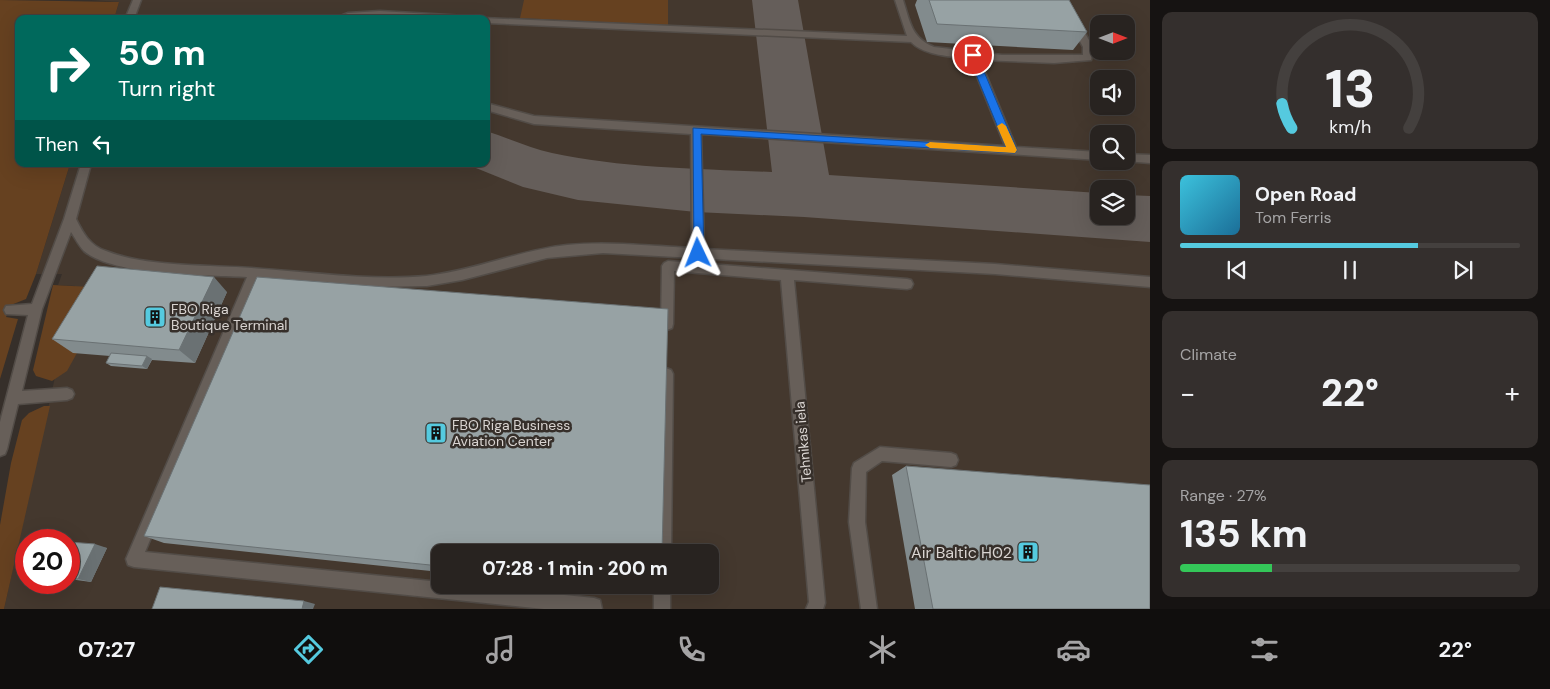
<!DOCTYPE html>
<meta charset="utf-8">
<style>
:root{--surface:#282320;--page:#342f2d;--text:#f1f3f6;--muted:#a5a4a5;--line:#44403e;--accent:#55cadf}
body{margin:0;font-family:"DM Sans",sans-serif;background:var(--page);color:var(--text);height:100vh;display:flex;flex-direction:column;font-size:19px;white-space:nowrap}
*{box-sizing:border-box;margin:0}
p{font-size:16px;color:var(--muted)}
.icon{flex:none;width:28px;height:28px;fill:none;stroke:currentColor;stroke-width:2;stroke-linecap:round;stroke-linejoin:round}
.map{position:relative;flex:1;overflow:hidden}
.sheet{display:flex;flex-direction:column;gap:12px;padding:12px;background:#161312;width:400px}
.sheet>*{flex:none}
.top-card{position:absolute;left:15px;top:15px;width:475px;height:152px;border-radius:10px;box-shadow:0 5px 20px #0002,0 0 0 1px var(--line);background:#00695c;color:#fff;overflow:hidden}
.needle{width:32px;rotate:90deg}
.tools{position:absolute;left:1090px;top:15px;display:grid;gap:10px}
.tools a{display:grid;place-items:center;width:45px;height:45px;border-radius:10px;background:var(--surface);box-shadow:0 5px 20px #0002,0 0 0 1px var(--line);font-size:25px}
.speed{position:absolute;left:15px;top:529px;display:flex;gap:10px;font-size:25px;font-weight:700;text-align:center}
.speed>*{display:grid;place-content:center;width:65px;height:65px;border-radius:50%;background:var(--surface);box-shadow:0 5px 20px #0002,0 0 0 1px var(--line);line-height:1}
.speed .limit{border:8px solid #d22;background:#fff;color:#111}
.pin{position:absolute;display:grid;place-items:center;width:42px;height:42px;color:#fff;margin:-21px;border:2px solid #fff;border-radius:50%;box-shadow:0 1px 5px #0007}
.me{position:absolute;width:55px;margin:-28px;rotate:358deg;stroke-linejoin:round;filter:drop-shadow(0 0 4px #0008)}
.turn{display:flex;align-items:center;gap:18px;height:105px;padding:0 20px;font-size:22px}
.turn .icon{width:65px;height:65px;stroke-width:2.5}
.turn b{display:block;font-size:35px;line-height:42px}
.then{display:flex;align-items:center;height:48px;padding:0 20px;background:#0003;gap:10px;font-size:19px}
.big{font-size:38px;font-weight:800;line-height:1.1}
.sheet .tile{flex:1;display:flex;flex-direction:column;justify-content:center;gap:8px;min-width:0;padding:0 18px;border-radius:10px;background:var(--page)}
.sheet .dial{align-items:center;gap:0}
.dial svg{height:130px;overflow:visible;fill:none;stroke:var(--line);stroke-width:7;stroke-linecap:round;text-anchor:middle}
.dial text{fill:var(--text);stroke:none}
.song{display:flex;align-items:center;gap:15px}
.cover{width:60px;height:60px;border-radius:8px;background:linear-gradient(135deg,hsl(190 70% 55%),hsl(200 70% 35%))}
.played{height:5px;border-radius:2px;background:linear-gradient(90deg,var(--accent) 70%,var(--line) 70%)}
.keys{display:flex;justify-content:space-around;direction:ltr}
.heat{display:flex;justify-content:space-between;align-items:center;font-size:28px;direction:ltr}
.charge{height:8px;border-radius:4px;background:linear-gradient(90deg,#34c759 27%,var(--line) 0)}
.trip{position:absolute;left:431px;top:544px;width:288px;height:50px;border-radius:10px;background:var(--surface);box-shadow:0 5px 20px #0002,0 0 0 1px var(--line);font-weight:800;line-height:50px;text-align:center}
.tab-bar{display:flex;height:80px;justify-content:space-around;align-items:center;background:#100e0d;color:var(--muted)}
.tab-bar .icon{width:35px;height:35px}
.tab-bar .current{color:var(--accent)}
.tab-bar b{font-size:22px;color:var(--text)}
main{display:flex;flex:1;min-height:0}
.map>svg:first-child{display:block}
.built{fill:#44382e;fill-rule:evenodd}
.green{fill:#664120}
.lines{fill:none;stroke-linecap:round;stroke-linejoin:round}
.taxiway{fill:#655e5a;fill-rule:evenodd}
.lane-casing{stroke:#524c47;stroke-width:3}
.lane{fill:#675f59;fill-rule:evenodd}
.wall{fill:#828b8d}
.shaded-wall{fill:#6a7173}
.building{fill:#97a2a4;stroke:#6a7173}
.route{fill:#1a73e8;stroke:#114b97}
.slow{fill:#f59e0b}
.labels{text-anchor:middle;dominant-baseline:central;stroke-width:5;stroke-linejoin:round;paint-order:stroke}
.poi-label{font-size:14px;fill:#d9d4d1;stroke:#362f2a;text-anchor:start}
.street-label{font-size:14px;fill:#d9d4d1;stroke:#362f2a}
.near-poi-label{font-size:16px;fill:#d9d4d1;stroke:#362f2a;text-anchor:end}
</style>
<main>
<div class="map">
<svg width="1150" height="609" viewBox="0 0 1150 609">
<rect width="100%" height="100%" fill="#362f2a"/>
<path class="built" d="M91,0H1150V609H4L75,286L58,285L62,274H36L70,164H486V19H114L119,2ZM1099,24H1126V51H1099ZM1099,79H1126V106H1099ZM1099,134H1126V161H1099ZM1099,189H1126V216H1099ZM26,540H69V582H26ZM440,552H710V585H440Z"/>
<path class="green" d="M0,0L119,2L114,19H19V164H70L36,274L26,299L11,305L6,317L18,319L0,379Z
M524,0H668V25L520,18Z
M53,285L110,288L73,353H77L67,371L52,381L36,376L33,370Z
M44,406H50L4,609H0V525L11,463L22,420L29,413Z"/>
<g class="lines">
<path class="taxiway" d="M752,0H798L829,175L1099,193V216H1126V195L1150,196V242L804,217L696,212L578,200L523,187L466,164H486V131C508,138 530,148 552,153C620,168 702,169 772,172Z"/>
<g class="lane-casing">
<path id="lane" d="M133,0H141L134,19H125Z
M895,0H903C910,21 911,38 934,47L1002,55H1083V47L1058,0H1066L1093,47L1091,60L1054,63L980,60L1016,147L1099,152V160L701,134L704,249L995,264L1150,277V287L995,274L603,253L547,258L462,280L427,286L372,287L259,278L145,552L440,582V585H467L594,598L600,600L602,609H544L134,567L128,565L126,559L247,277C208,275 113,276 84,251C79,246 75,238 71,232L42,309L22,391L67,388L72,390L74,394L72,398L67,400L18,404L7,449L5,454L0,456V422L28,315L6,314L4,310L6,306L32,304L64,219L81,164H91L76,219C83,233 90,246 106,251C146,267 209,265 252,268C310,272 369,281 426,276C474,271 519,250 567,245C609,241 650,246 692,248L691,134L534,124L486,110V103L534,116L1005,146L970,59C951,56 925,56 911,42L486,23V19L483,18L907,36Z
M380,11L465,16L469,19L380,16L333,19L348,13Z
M1126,154L1150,155V163L1124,161H1126Z
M668,261L907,279L911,280L913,284L911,288L907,289L794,280L825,603L823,609H806L809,602L781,280L674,271L673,324L672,328L667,330L662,328L661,324L662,266L664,263Z
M666,368L671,370L673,374L671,552H655L659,374L661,370Z
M880,447L951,453L956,455L958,460L956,465L951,467L882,461L866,472L865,522L877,609H861L849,522L852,468L854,463Z
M654,585H670V609H654Z"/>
</g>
<use href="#lane" class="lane"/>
</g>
<path class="wall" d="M917,0H1069L1087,32L1073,50L927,42L915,5Z
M227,292L195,363L152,360L147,369L111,366L106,363L110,356L73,353L52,339Z
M906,466L1150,609H915L892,475Z
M144,536L440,552V572L164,543Z
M69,542L107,548L91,582L69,579Z
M571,585H661V589L657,594Z"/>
<path class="shaded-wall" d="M214,277L227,292L195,363L179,350Z
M147,356L152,359L147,369L142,366Z
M95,544L107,548L91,582L78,579Z
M304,601L315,604L313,609H302Z"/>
<path class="building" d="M929,0H1069L1087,32L937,24Z
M97,266L214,277L179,350L52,339Z
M257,277L668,309L662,552H440V566L144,536Z
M111,353L147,356L142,366L106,363Z
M906,466L1150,485V609H933Z
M69,542L95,544L78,579L69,578Z
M623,585H661V589Z
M160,587L304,601L302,609H152Z"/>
<path class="route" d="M970,53L977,55L1017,150L1015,153L701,134L704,253L702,256H694L693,128L1006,147L968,55Z"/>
<path class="slow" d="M1002,123L1006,126L1017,150L1015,153L930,148L925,145L930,142L1006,147L997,126Z"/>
<defs>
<g id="building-square" transform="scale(1.125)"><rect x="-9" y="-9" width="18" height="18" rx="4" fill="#55cadf" stroke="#362f2a"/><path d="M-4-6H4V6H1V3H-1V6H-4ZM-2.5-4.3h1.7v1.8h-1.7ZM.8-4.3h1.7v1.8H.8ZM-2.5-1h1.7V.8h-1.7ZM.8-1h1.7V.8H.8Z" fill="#111"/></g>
</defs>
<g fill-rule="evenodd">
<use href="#building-square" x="155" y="317"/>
<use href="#building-square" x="436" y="433"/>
<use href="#building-square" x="1028" y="552"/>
</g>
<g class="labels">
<g class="poi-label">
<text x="171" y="309">FBO Riga<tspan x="171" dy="16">Boutique Terminal</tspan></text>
<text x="452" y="425">FBO Riga Business<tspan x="452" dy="16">Aviation Center</tspan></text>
</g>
<g class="street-label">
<text transform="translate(803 442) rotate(-95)">Tehnikas iela</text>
</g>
<g class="near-poi-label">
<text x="1012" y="552">Air Baltic H02</text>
</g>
</g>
</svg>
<div class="tools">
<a><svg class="needle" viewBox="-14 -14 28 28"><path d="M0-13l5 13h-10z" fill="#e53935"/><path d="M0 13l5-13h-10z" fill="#a5a4a5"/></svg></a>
<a><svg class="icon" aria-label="sound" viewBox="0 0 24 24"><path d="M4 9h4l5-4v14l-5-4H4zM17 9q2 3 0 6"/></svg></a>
<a><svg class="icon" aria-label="search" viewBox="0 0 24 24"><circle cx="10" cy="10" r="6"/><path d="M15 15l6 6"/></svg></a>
<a><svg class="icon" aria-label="layers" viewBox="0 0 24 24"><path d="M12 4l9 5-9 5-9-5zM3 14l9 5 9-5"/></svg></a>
</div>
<div class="speed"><div class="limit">20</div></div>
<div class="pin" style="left:973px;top:55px;background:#d93025"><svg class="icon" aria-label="arrive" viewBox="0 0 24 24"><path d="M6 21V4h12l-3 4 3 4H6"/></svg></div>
<svg class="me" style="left:698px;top:253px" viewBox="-20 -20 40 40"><path d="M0-17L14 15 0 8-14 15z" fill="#1a73e8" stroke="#fff" stroke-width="4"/></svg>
<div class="trip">07:28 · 1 min · 200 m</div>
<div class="top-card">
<div class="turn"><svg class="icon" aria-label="right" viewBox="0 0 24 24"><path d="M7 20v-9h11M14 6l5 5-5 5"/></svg><div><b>50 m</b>Turn right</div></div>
<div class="then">Then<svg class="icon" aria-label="left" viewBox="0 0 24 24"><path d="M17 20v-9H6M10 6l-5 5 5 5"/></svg></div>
</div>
</div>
<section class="sheet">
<div class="tile dial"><svg viewBox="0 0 100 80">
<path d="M14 69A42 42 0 1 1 86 69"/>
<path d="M14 69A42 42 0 0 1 8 54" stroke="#55cadf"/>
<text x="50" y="56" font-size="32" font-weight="700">13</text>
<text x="50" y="72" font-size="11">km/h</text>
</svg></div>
<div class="tile">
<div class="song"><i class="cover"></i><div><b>Open Road</b><p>Tom Ferris</p></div></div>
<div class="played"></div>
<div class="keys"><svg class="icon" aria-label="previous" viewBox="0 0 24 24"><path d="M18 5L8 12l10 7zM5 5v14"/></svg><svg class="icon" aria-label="pause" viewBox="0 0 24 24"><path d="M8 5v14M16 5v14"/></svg><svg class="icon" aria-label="next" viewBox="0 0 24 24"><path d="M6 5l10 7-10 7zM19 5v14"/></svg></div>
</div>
<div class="tile"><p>Climate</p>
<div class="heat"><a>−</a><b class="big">22°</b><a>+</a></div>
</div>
<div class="tile"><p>Range · 27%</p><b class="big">135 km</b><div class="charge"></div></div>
</section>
</main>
<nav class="tab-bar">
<b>07:27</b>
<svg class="icon current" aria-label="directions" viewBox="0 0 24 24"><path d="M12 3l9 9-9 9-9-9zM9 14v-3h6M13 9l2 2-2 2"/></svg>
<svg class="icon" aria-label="music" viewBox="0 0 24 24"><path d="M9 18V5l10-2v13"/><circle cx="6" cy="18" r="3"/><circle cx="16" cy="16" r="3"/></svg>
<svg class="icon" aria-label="phone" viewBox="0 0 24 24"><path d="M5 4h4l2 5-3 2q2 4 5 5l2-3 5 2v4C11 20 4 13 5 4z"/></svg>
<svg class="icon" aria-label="climate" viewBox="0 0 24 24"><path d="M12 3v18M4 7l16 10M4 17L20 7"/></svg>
<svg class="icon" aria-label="car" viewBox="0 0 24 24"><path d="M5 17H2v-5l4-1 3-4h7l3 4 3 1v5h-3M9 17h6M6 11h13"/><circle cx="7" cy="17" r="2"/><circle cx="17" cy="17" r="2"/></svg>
<svg class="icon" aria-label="filters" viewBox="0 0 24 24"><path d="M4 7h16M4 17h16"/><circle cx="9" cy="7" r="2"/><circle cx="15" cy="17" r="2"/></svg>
<b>22°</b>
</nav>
